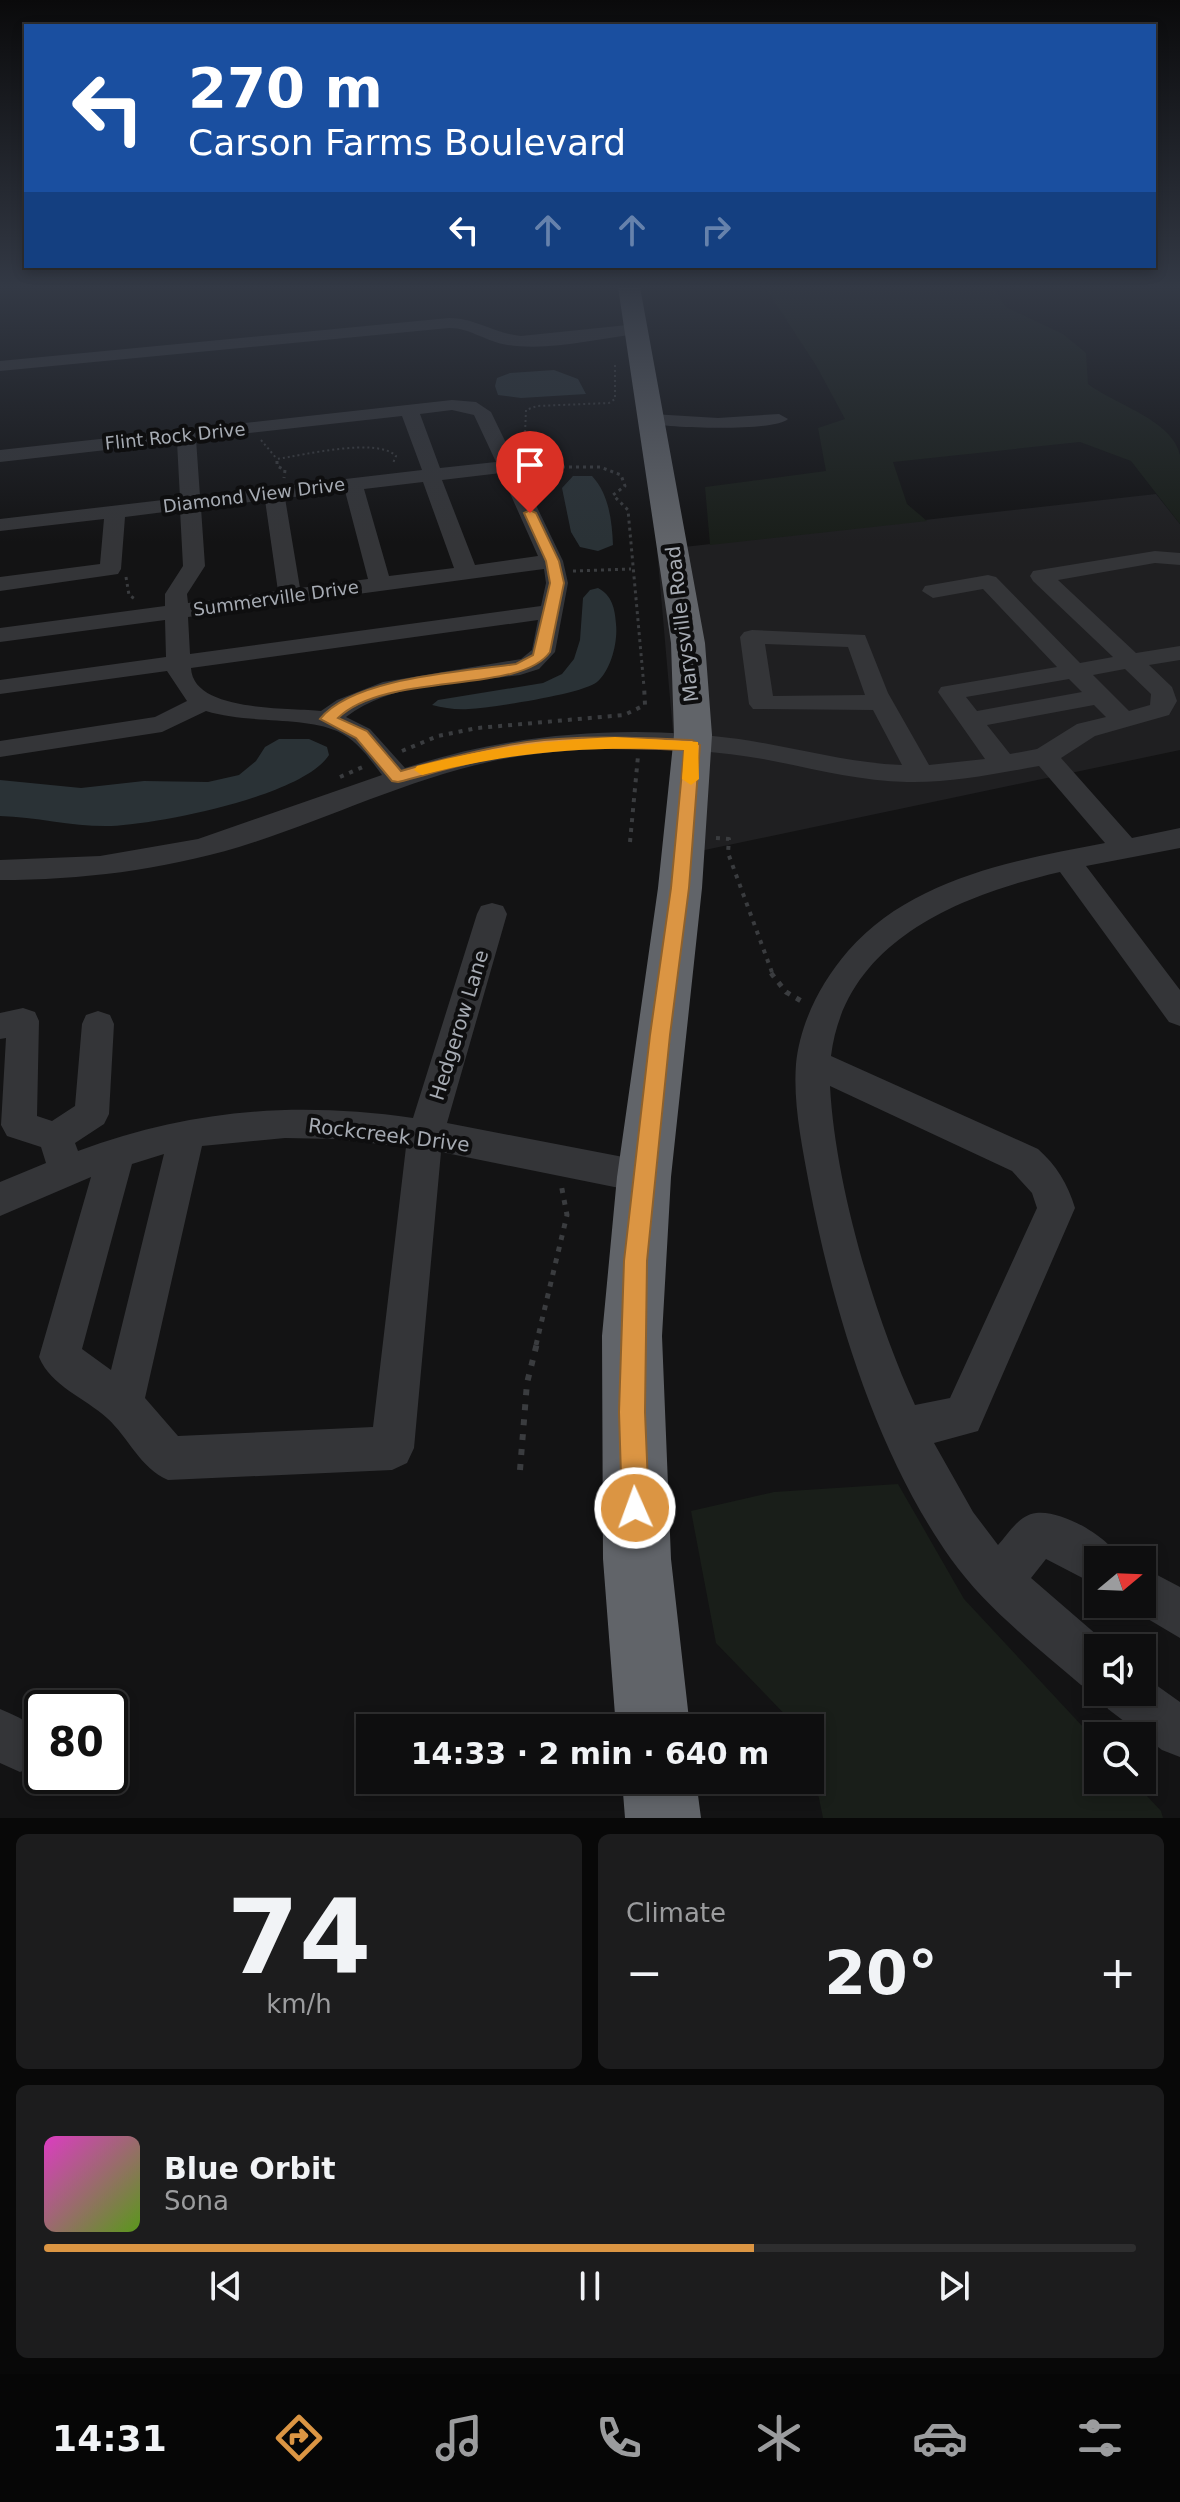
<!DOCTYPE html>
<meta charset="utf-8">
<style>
:root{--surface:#0e0e0f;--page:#1c1c1d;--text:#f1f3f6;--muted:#9b9c9e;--line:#2e2e2f;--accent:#db9543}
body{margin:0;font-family:"DejaVu Sans",sans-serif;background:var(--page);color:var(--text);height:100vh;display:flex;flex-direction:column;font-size:30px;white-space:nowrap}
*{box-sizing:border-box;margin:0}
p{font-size:26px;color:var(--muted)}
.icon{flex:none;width:44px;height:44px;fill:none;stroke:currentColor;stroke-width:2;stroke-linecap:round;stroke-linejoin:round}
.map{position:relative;height:1818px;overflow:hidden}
.drawer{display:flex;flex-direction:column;gap:16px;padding:16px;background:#080808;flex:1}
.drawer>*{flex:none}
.hud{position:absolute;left:24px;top:24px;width:1132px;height:244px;border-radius:0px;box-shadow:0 4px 12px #0003,0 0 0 2px var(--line);background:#1a4fa0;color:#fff;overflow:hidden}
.needle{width:52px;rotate:71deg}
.buttons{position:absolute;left:1084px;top:1546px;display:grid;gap:16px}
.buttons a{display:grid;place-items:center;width:72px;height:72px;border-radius:0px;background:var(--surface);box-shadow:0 4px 12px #0003,0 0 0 2px var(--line);font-size:40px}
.speed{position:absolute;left:24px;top:1690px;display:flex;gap:16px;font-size:40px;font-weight:700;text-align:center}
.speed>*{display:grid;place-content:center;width:104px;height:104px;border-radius:50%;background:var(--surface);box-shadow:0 4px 12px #0003,0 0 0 2px var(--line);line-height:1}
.speed .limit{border:4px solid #111;border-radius:12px;background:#fff;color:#111}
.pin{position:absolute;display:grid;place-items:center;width:68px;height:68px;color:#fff;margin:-82px -34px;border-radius:50% 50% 50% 0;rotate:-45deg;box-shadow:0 0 8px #0007}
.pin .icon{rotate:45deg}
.me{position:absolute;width:88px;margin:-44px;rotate:358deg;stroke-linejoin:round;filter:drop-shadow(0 0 6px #0008)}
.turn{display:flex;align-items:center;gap:28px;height:168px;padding:0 32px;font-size:36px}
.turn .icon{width:104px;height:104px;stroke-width:2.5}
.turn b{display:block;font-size:56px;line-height:68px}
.lanes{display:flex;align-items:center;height:76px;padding:0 32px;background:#0003;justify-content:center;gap:40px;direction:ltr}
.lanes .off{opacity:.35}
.big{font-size:60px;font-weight:700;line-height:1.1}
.drawer .tile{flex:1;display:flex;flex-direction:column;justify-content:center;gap:12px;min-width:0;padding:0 28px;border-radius:12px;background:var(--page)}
.drawer .dial{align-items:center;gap:0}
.dial b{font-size:104px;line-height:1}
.song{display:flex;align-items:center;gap:24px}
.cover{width:96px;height:96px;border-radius:12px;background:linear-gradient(135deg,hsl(310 70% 55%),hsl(90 70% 35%))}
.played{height:8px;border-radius:4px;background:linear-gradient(90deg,var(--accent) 65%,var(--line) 65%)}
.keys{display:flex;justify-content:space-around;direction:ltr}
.heat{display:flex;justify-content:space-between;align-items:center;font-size:44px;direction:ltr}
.drawer .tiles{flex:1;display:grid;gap:16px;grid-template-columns:1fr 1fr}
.tile:last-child{grid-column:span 2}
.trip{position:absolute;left:356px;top:1714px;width:468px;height:80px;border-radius:0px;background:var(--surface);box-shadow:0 4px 12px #0003,0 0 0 2px var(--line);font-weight:700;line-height:80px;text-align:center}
.menu{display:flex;height:128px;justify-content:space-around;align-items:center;background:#060606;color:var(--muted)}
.menu .icon{width:56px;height:56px}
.menu .active{color:var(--accent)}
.menu b{font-size:36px;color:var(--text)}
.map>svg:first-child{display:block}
.built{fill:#1f1f21}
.green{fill:#191e19}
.water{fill:#2a3236}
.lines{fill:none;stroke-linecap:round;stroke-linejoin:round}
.path-far4{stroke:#3a3c3f;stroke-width:2;stroke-dasharray:2 3;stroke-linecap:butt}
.path-far3{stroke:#3a3c3f;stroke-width:3;stroke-dasharray:3 4;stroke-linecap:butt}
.path-far2{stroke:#3a3c3f;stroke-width:4;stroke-dasharray:4 6;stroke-linecap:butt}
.path-far1{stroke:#3a3c3f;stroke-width:5;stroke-dasharray:5 7;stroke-linecap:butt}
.path{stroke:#3a3c3f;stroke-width:6;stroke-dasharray:6 9;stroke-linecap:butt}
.minor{fill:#343538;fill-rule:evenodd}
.highway{fill:#616469;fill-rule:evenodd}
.route{fill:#db9543;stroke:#8e612c;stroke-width:2}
.slow{fill:#f59e0b}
.labels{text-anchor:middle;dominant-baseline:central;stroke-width:8;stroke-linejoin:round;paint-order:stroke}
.far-street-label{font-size:18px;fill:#a6abb3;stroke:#0e0e0f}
.street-label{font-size:20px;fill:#a6abb3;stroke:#0e0e0f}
</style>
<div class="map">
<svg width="1180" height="1818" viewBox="0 0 1180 1818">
<rect width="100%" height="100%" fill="#131314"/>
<path class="built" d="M1156,494L1180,524V750L667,858L676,767L657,550Z"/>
<path class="green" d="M765,287H993L1006,307L1063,334L1086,353L1088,384C1114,404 1173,420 1180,455C1180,476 1180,502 1180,524L1131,461L1080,442L893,462L907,504L927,521L710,545L705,487L826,471L818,428L845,419L817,367Z
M898,1484L964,1599L1098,1743V1780H1132L1161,1811L1163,1818H823L810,1754V1728H798L716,1643L691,1511L774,1492Z"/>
<path class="water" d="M554,370L578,379L586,394L521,398L498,395L495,386L497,378L510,373Z
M573,476H592C609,494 612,521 613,545L598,551L580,547L571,532L562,488Z
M598,588C612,595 615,609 616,624C618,642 611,670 597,682C583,694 490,708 469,709C456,710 444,708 432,705L438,700L543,683L562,674L574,659L580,640L583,598L590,590Z
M279,739H309L327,747L329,755C303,796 159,824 111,826C74,827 37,817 0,816V780L81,788L144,781L208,782L239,775L256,761L265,747Z"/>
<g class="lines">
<path class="path-far4" d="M261,440L277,459
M524,457L526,410L537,406L609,403L615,399V363
M277,463V459C304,455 377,437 396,456L393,463"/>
<path class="path-far3" d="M277,461V466L285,470L284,478
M527,467H600L621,475L625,486L613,495L628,510L644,687
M573,571L631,569
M126,577L129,595L135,599"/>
<path class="path-far2" d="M402,751L438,736L477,728L624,715L645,705L644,685
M340,777L365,766
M716,838L729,839L728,853L773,975
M630,842L638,756"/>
<path class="path-far1" d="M771,973L786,992L803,1002
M536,1345L567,1215L561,1184"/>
<path class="path" d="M520,1470L527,1383L537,1343"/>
<path class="minor" d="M449,318C476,318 495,334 521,336L637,324L645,329L637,334C595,339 550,351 508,345C486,342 471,328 449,328L0,371V361Z
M452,400L476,402L491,412L563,561L568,583L555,652L539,669L520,675C463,683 393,681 346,717L370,729L405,768C512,733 627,724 739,739C794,747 847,763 902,765L873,710L753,709L749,704L740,637L744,632L752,630L865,635L888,693L929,765L985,759L938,692L941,687L1057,667L983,589L933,598L922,591L925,586L988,575L996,577L1080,663L1113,657L1033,581L1030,576L1033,571L1155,551L1180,553V565L1155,563L1058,580L1136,653L1180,646V660L1149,665L1172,687L1177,701L1169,715L1095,736L1061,758L1132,838L1180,828V848L1086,866L1180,990V1026L1169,1022L1060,872C961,895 845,940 831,1056L1038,1149C1056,1165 1068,1184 1075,1208L978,1431L934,1443L973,1512L998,1545C1009,1533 1019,1515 1036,1513C1061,1509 1111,1538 1120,1560H1098V1586L1046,1559L1031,1578L1112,1648H1098V1692L1081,1685C1036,1646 986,1608 951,1559C876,1453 833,1310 809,1184C802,1145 793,1104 796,1064C800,1023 821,982 848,951C912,878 1015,860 1105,843L1039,766C995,774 951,783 907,782C858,781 811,768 763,759C687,746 604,745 528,755C426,769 336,817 239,847C161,870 82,880 0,880V860L100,856L198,839L382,775C370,759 357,740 337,731C303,716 247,724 206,711L162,732L0,757V741L155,717L187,701L167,671L0,694V680L166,657L165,620L0,642V628L165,606V594L183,566L180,510L125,517L121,569L118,574L0,591V577L100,564L104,519L0,531V519L180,498L177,442L0,462V450ZM452,410L474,415L496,462L440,468L420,414ZM402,416L422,470L200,496L196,439ZM501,473L538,556L475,565L442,480ZM423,482L454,568L389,576L364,489ZM345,491L368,579L300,588L285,498ZM265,500L278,591L188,603L187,594L205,566L201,508ZM544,569L546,583L541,606L190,654L188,617ZM538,620L532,650L521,659L383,682L337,700L321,711C290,707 193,713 191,668ZM765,644L848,647L865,695L773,696ZM1125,669L1151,694L1150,705L1129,711L1093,675ZM1069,679L1082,692L977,711L966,697ZM1094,705L1106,717L1077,724L1037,749L1010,754L987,725ZM830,1086L1012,1171L1032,1193L1037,1208L950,1398L915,1405C874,1316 835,1183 830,1086Z
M652,414L718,418L779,414L788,419C775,432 667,428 646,423L643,419L646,415Z
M492,903L503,906L507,914L447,1123L644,1161L657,1166L662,1177L657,1188L644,1193L441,1152L414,1448L407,1463L392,1470L168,1480C140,1468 129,1438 107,1418C85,1398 51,1386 39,1357L91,1177L0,1216V1182L46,1163L41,1147L7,1136L1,1125L6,1038L0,1039V1013L23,1008L35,1012L39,1021L37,1116L52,1121L75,1106L82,1024L86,1015L98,1011L110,1015L114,1024L109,1114L104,1124L75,1143L78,1151C190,1110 293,1101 413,1118L477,914L481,906ZM285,1138L336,1139L406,1147L373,1427L178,1436L145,1398L202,1146ZM164,1154L111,1370L82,1349L132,1164Z
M1142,1567L1180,1587V1638L1126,1606L1125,1604H1142Z
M1142,1675L1180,1702V1757L1162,1750L1108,1709L1101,1692H1142Z
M0,1709C27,1720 51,1732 38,1765L20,1772L0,1763Z"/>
<path class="highway" d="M618,287H640L705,643L712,735L702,888L671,1177L662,1336L671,1559L690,1728H616L603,1559L602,1336L617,1177L658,888L674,735L671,643Z
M622,1780H696L701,1818H625Z"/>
</g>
<linearGradient id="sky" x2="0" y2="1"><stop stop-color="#0a0a0b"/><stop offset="0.53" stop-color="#333945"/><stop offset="1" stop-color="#333945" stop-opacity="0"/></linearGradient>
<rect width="1180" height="542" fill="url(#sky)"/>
<path class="route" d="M530,510L536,513L559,561L564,583L550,652C520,695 386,671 338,718L367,731L401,771C443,759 484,748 527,742C581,735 638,738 692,740L700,745L689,888L670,1035L647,1261L645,1412L649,1508L645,1518L635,1522L626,1518L622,1508L619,1412L624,1261L650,1035L671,888L684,750C633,748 581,746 530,752C485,757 441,771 398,782L392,781L356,738L320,719C354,677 463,672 516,664L533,655L550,583L546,561L524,513Z"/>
<path class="slow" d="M615,737L698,742L699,779L691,785L682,779L684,750C587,746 517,751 422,775L414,770L417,766C486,748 544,741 615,737Z"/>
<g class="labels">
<g class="far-street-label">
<text transform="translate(175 436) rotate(-6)">Flint Rock Drive</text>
<text transform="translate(254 495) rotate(-7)">Diamond View Drive</text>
<text transform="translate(276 598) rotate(-8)">Summerville Drive</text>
</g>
<g class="street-label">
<text transform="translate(682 624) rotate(-97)">Marysville Road</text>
<text transform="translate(459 1025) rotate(-73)">Hedgerow Lane</text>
<text transform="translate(389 1135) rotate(7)">Rockcreek Drive</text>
</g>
</g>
</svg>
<div class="buttons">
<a><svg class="needle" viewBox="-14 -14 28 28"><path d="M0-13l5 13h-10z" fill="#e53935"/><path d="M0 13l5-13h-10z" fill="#9b9c9e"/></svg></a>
<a><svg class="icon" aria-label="sound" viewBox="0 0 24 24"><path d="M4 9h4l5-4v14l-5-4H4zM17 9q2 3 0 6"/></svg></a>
<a><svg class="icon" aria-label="search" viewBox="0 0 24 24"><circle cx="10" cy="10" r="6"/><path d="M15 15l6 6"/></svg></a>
</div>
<div class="speed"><div class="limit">80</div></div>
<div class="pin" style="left:530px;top:513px;background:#d93025"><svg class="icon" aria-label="arrive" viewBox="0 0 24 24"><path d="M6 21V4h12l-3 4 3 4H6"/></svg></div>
<svg class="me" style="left:635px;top:1508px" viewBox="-20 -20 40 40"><circle r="17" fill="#db9543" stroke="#fff" stroke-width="3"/><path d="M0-11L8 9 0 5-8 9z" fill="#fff"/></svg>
<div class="trip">14:33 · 2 min · 640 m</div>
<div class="hud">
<div class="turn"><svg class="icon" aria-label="left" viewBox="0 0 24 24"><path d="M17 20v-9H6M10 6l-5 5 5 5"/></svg><div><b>270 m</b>Carson Farms Boulevard</div></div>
<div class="lanes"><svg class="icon" aria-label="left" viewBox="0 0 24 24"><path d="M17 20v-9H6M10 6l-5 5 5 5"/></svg><svg class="icon off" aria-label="ahead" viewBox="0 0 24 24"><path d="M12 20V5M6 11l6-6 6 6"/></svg><svg class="icon off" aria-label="ahead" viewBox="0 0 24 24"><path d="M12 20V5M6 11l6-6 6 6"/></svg><svg class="icon off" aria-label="right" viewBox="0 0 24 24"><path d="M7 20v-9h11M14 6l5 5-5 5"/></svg></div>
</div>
</div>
<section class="drawer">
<div class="tiles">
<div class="tile dial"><b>74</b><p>km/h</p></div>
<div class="tile"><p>Climate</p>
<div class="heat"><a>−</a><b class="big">20°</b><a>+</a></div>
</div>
<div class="tile">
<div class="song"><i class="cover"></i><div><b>Blue Orbit</b><p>Sona</p></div></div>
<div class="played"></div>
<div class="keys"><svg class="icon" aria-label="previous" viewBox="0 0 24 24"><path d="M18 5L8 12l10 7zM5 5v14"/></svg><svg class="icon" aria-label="pause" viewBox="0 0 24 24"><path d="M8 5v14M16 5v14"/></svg><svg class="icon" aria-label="next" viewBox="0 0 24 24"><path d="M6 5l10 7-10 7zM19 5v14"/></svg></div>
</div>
</div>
</section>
<nav class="menu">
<b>14:31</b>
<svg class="icon active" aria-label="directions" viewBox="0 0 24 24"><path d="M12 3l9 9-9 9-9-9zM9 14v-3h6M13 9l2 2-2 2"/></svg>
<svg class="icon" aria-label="music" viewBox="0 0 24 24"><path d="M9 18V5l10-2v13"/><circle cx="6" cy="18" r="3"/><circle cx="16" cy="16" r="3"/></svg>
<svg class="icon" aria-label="phone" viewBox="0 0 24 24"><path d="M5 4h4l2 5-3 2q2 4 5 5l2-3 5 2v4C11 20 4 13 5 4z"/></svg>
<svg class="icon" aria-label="climate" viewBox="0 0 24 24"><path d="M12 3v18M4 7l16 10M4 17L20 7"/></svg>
<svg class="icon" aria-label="car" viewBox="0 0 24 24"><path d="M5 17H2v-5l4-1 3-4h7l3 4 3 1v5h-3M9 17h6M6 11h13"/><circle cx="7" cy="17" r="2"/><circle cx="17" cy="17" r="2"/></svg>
<svg class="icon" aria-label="filters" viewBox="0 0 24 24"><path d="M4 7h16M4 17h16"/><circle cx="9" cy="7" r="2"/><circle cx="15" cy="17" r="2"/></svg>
</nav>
